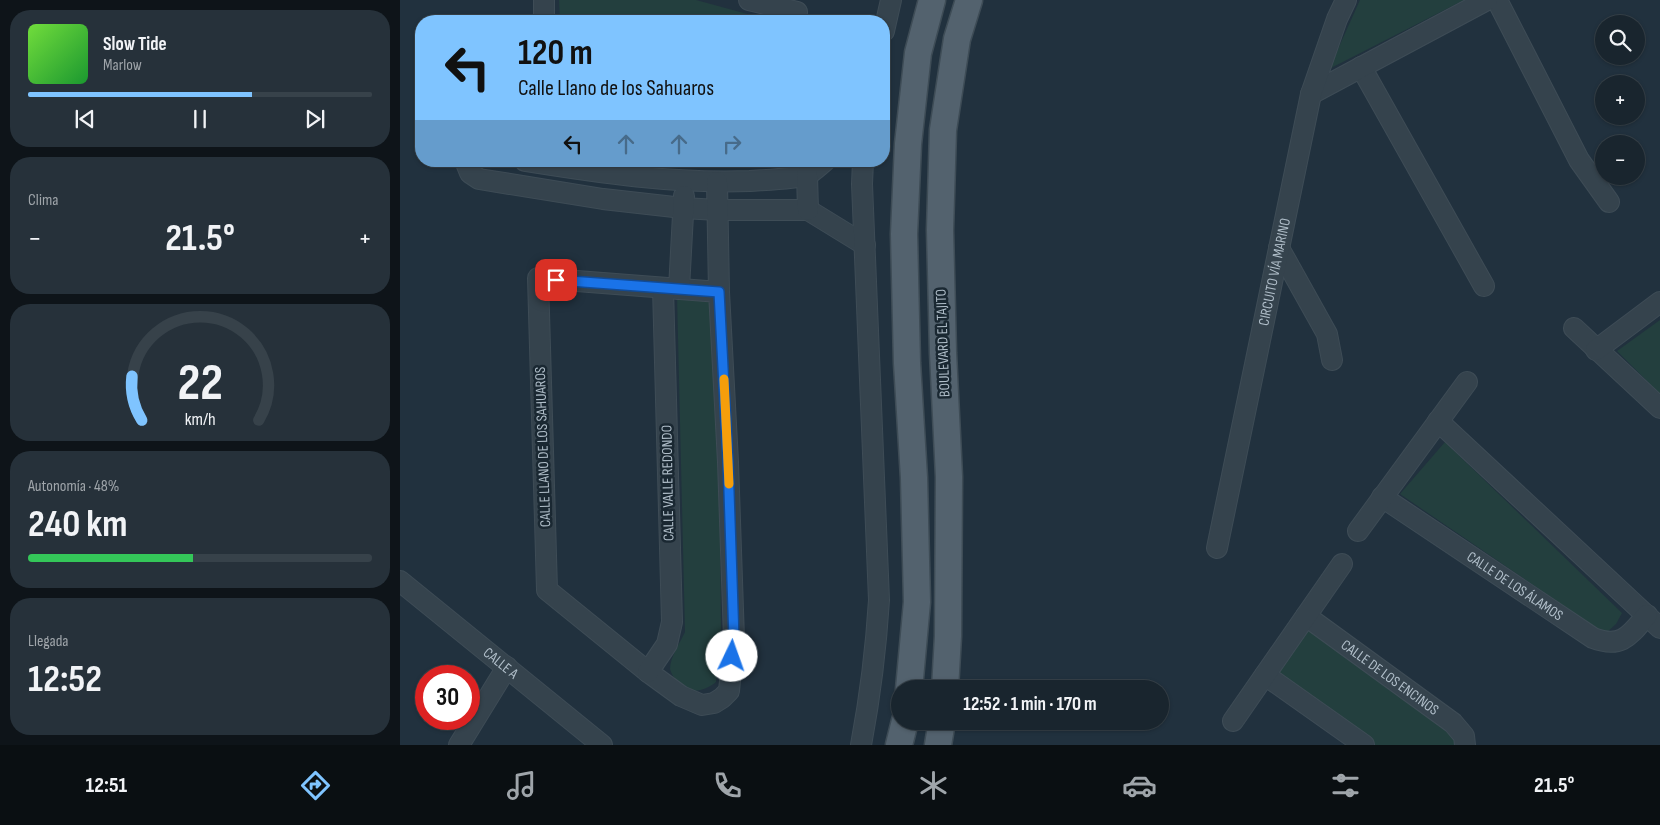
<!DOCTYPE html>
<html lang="es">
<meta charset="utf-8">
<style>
:root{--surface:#19252e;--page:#26313a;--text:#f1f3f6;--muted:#9fa5aa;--line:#37424a;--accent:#7fc4ff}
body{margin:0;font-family:"Sofia Sans Condensed",sans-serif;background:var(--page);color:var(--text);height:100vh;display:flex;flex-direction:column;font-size:19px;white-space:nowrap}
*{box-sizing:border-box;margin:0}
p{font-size:16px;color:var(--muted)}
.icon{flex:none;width:28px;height:28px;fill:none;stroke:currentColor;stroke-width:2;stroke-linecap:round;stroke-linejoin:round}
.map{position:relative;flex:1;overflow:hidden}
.side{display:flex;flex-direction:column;gap:10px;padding:10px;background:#0e1419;width:400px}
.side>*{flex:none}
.top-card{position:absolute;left:15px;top:15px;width:475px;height:152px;border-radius:20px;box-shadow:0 1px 4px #0004,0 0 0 1px var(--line);background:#7fc4ff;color:#111;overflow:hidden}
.tools{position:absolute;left:1195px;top:15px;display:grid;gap:10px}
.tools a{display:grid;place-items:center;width:50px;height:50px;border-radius:50%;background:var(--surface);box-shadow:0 1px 4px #0004,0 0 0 1px var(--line);font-size:25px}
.speed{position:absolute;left:15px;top:665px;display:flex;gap:10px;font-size:25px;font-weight:700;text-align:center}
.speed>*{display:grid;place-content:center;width:65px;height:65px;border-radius:50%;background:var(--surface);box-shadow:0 1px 4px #0004,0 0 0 1px var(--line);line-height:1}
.speed .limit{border:8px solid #d22;background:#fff;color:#111}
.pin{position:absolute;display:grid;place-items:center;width:42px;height:42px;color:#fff;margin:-21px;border-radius:10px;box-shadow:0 2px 8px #0006}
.me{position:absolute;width:55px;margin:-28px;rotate:3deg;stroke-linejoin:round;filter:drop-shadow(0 0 4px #0008)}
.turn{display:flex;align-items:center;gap:18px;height:105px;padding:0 20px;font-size:22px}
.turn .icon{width:65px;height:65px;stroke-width:2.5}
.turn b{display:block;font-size:35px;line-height:42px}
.lanes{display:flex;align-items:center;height:48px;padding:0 20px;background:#0003;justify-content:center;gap:25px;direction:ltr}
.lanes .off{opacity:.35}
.big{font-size:38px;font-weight:700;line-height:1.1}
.side .card{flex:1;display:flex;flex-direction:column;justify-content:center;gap:8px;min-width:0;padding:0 18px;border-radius:20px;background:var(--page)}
.side .dial{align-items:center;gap:0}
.dial svg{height:130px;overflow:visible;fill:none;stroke:var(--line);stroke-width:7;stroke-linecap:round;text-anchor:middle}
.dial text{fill:var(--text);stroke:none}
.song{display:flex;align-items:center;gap:15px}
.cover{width:60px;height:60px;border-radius:8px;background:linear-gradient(135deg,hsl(100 70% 55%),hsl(130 70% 35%))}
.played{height:5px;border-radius:2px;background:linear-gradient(90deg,var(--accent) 65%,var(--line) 65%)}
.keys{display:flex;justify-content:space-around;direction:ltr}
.heat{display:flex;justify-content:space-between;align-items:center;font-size:28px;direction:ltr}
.charge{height:8px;border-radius:4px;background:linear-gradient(90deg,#34c759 48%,var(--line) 0)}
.trip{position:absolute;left:491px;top:680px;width:278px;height:50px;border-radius:25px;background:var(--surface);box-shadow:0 1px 4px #0004,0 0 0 1px var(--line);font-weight:700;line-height:50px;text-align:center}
.dock{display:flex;height:80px;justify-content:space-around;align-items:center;background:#0a0f12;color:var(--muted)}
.dock .icon{width:35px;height:35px}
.dock .current{color:var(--accent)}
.dock b{font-size:22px;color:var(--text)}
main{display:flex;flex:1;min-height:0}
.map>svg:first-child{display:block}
.green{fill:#233f3e}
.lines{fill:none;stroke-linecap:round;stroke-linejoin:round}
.minor-casing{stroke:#3e4c56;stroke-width:22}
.major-casing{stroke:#3e4c56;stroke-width:29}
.minor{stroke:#35434d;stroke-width:20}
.major{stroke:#53626e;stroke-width:26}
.route-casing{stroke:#114b97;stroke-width:12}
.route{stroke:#1a73e8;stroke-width:9}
.slow{stroke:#f59e0b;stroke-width:9}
.labels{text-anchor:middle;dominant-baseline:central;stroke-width:5;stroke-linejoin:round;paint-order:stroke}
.street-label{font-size:15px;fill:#b0bec9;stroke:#1a2832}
</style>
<main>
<section class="side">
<div class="card">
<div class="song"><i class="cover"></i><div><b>Slow Tide</b><p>Marlow</p></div></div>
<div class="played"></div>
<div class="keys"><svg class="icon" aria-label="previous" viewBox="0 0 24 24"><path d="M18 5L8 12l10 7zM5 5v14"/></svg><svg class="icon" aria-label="pause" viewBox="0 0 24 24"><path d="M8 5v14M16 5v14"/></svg><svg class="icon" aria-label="next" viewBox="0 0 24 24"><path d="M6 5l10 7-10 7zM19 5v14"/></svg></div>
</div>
<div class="card"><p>Clima</p>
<div class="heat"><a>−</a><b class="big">21.5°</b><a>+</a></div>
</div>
<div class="card dial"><svg viewBox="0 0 100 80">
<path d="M14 69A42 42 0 1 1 86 69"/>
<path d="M14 69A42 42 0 0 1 8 42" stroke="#7fc4ff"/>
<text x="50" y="56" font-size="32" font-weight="700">22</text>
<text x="50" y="72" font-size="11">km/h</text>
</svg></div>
<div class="card"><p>Autonomía · 48%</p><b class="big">240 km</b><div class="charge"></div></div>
<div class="card"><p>Llegada</p><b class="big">12:52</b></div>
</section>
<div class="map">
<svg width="1260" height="745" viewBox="0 0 1260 745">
<rect width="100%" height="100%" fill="#21313e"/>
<path class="green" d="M159,0H296L373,21H160Z
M960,0H1064L929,69Z
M277,295L318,299L321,628L316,682C303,693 285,695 275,679C273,676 271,673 270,669C270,657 280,643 285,632Z
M1260,320V394L1217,351Z
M1045,442L1222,613L1216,624L1205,634L1000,494Z
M910,627L1051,728L1057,745H973L873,678Z"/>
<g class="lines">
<g class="minor-casing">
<g id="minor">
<path d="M144,0V21"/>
<path d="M349,0L397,12"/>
<path d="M1097,0L1179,160L1209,202"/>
<path d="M484,31L491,0"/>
<path d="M961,67L1084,286"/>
<path d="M911,94L1087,0"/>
<path d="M68,161L66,163L70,173L79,179L203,199L283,208L318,210H408L465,245"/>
<path d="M125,161C200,173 274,184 350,181C363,180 395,179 407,175C413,172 420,165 425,161"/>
<path d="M407,175L408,210"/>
<path d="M317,182L319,292L328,462L334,639L329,691L322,698L314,703L302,705L281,696L248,672L147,590L138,278L319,292"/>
<path d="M879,248L927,334L932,360"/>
<path d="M279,289L284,196"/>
<path d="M1174,328L1260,408"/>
<path d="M1196,350L1260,302"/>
<path d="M1038,421L1260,628"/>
<path id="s1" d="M982,497L1193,638C1222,649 1230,635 1247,615"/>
<path d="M958,531L1067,382"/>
<path id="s2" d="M817,548L911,94L937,19L946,0"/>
<path id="s3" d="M0,581L202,745"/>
<path id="s4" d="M906,616L1053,723L1064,736L1065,745"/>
<path d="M248,672L267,644L272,622L263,288"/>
<path d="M865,675L964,745"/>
<path d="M833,721L942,564"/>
<path d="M59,745L107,667"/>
<path d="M461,745C470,697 476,649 479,600L462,184L463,161"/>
</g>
</g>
<g class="major-casing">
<path id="major" d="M509,689L517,602L514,478L507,363L504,234L508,144L518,53L532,0
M545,689L548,636L549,477L543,353L540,230L543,130L557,39L569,0
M499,745L505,721
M538,745L542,721"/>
</g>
<use href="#minor" class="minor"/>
<use href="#major" class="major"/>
</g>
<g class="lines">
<g class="route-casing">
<path id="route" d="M156,280L319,292L328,462L334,639L332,656"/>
</g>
<use href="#route" class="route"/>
<path class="slow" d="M324,379L329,484"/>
</g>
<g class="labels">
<g class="street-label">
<text stroke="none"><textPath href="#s2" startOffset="282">CIRCUITO VÍA MARINO</textPath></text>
<text transform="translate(543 343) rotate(-92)">BOULEVARD EL TAJITO</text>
<text transform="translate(143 447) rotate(-92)">CALLE LLANO DE LOS SAHUAROS</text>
<text transform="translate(268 483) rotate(-91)">CALLE VALLE REDONDO</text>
<text stroke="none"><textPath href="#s1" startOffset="160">CALLE DE LOS ÁLAMOS</textPath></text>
<text stroke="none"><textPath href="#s3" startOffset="130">CALLE A</textPath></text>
<text stroke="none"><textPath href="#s4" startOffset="104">CALLE DE LOS ENCINOS</textPath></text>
</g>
</g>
</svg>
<div class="tools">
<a><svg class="icon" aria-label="search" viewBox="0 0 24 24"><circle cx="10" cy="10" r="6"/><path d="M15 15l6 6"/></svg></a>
<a>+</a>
<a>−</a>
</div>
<div class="speed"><div class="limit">30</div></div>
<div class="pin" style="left:156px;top:280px;background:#d93025"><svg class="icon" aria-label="arrive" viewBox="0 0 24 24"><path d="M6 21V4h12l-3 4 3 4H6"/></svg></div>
<svg class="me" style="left:332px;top:656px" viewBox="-20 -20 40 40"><circle r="19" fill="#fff"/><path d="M0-13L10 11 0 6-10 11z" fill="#1a73e8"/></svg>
<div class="trip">12:52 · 1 min · 170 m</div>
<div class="top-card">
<div class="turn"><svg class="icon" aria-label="left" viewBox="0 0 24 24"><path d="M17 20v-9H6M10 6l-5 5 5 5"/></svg><div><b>120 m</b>Calle Llano de los Sahuaros</div></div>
<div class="lanes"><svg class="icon" aria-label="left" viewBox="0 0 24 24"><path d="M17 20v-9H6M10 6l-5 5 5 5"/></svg><svg class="icon off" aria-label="ahead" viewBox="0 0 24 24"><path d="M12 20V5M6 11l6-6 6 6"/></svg><svg class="icon off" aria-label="ahead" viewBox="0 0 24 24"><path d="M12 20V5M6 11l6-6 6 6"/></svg><svg class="icon off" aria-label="right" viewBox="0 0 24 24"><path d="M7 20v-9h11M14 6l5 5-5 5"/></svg></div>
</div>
</div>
</main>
<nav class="dock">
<b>12:51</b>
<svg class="icon current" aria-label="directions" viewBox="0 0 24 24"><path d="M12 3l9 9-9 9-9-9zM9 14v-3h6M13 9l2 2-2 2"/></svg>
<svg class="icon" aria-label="music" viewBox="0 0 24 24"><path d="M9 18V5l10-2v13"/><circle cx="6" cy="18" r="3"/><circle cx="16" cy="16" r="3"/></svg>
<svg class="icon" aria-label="phone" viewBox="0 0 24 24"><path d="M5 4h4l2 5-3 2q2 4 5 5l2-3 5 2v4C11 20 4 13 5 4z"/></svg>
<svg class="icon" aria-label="climate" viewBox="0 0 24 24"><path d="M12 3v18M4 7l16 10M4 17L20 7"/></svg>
<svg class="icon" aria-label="car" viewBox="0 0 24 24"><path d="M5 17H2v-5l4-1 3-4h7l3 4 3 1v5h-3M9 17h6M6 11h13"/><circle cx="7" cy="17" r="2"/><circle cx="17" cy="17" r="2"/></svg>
<svg class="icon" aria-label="filters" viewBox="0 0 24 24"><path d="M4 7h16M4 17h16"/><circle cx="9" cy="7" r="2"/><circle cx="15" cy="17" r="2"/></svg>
<b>21.5°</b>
</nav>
